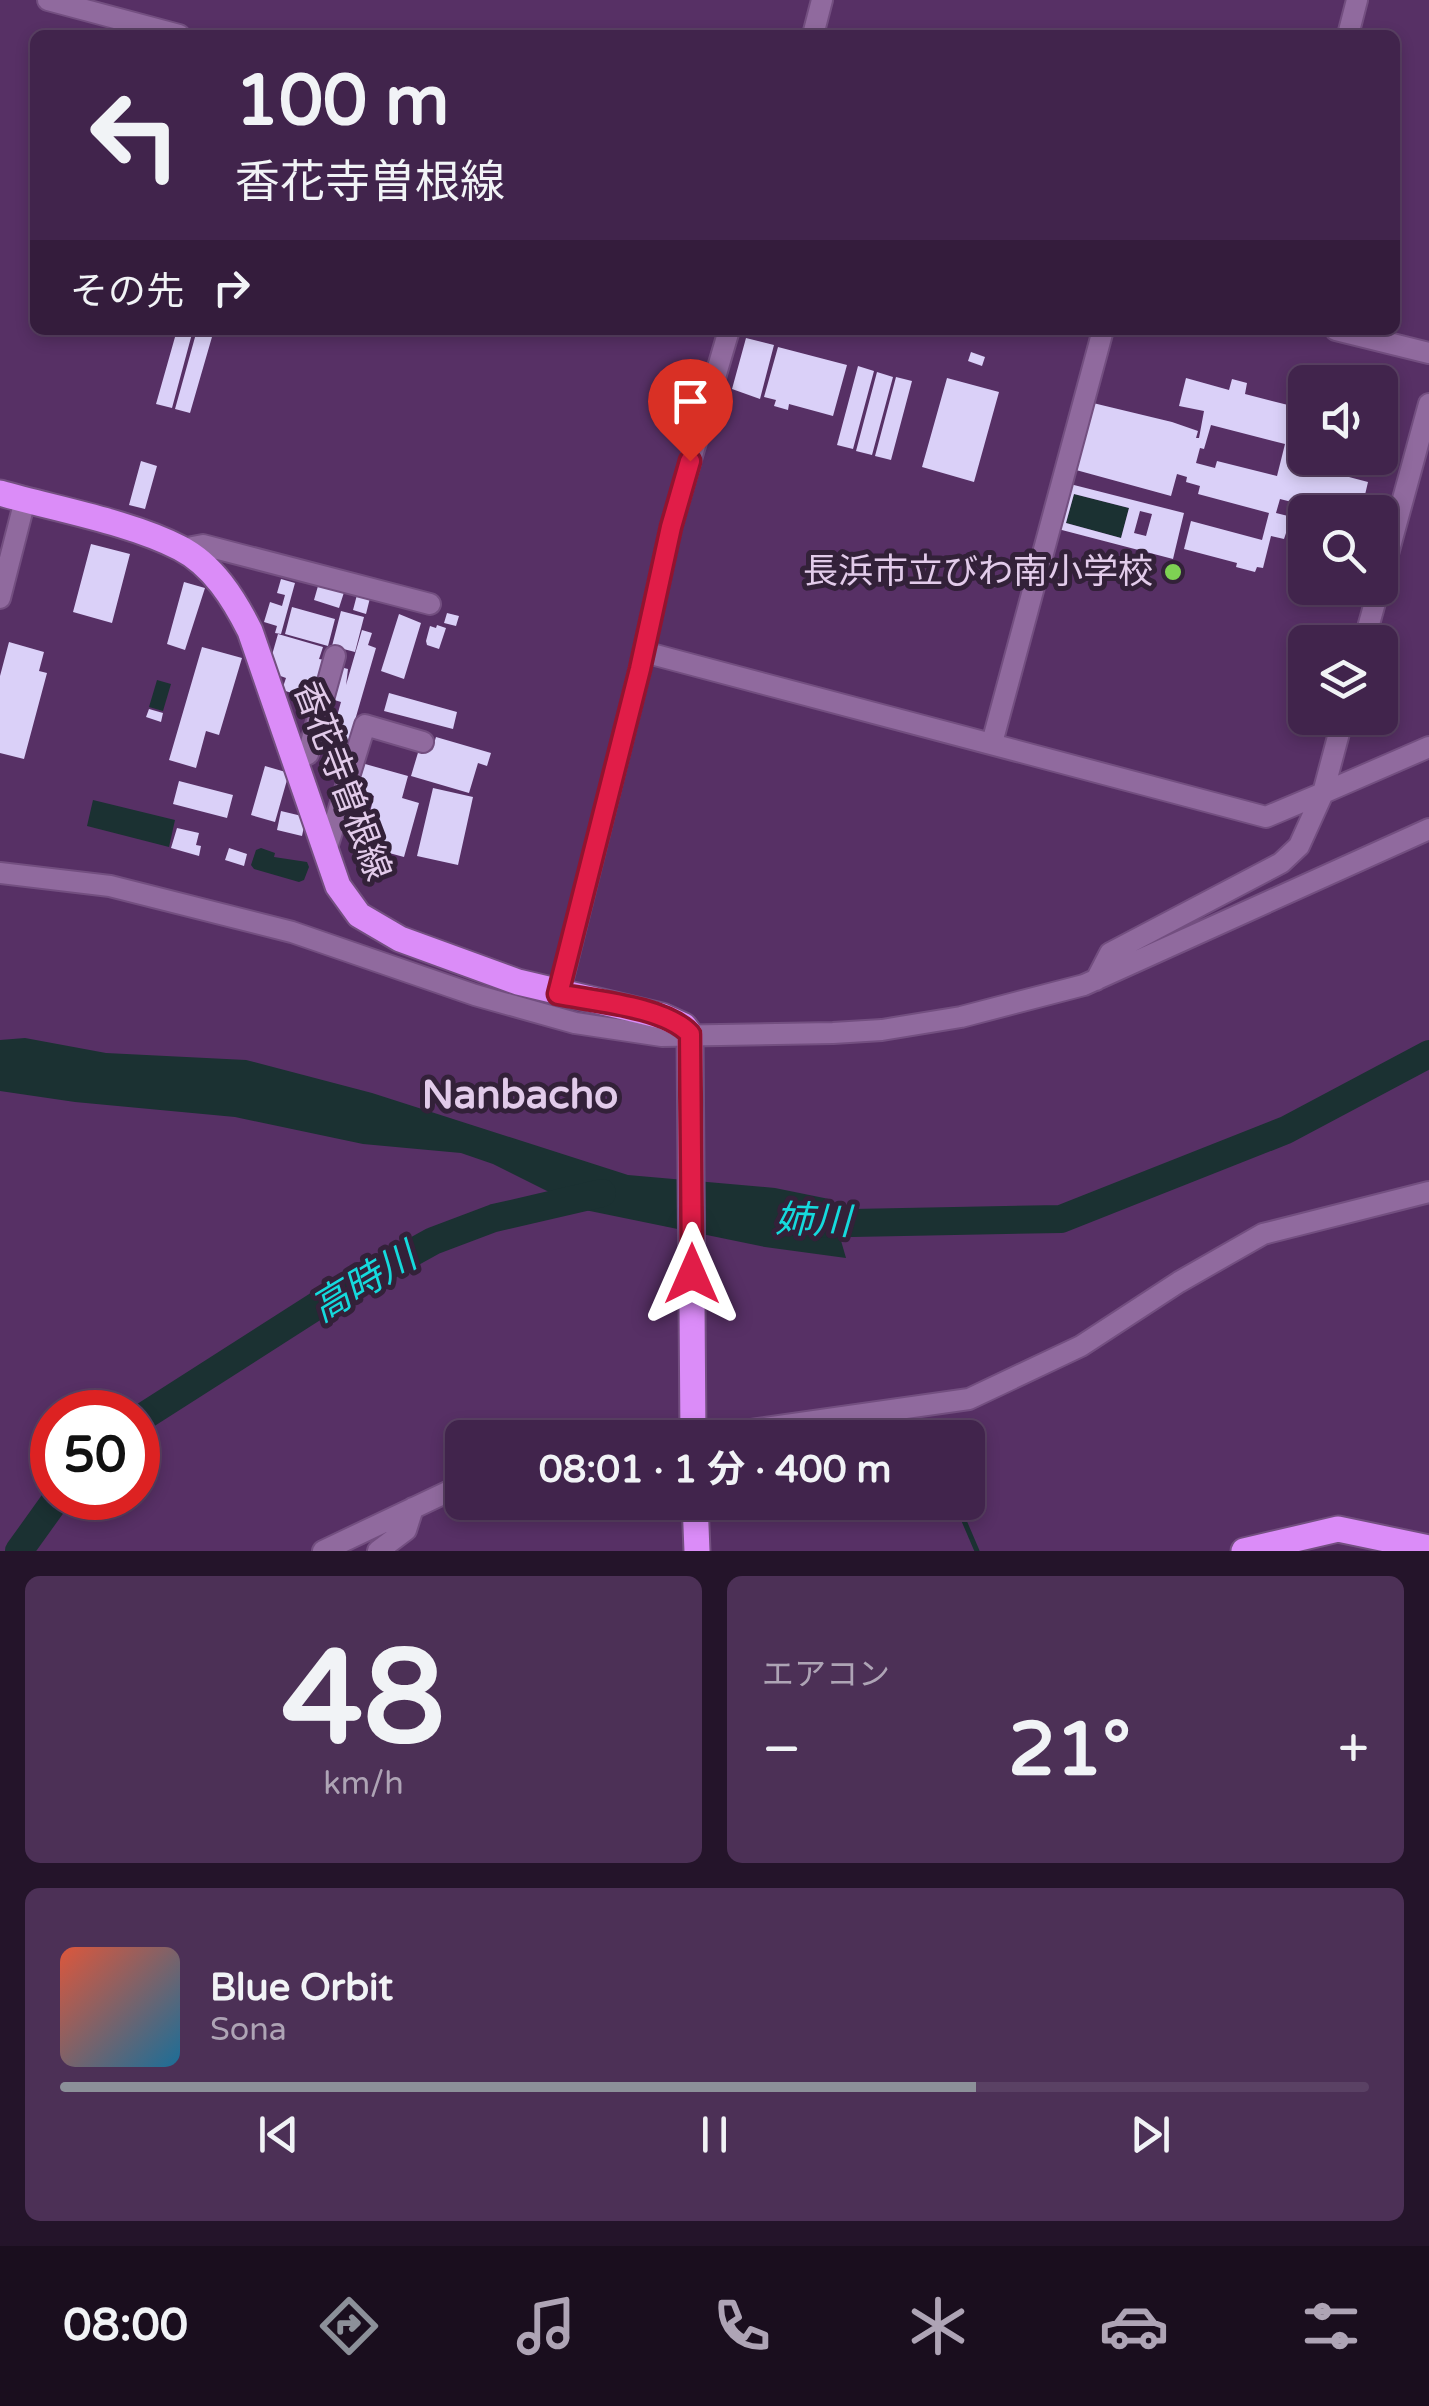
<!DOCTYPE html>
<html lang="ja">
<meta charset="utf-8">
<style>
:root{--surface:#41244c;--page:#4c3056;--text:#f1f3f6;--muted:#aea4b5;--line:#5a4164;--accent:#8c9099}
body{margin:0;font-family:"Varela Round","Noto Sans JP",sans-serif;background:var(--page);color:var(--text);height:100vh;display:flex;flex-direction:column;font-size:38px;white-space:nowrap}
*{box-sizing:border-box;margin:0}
p{font-size:32px;color:var(--muted)}
.icon{flex:none;width:55px;height:55px;fill:none;stroke:currentColor;stroke-width:2;stroke-linecap:round;stroke-linejoin:round}
.map{position:relative;height:1551px;overflow:hidden}
.details{display:flex;flex-direction:column;gap:25px;padding:25px;background:#24142a;flex:1}
.details>*{flex:none}
.banner{position:absolute;left:30px;top:30px;width:1370px;height:305px;border-radius:15px;box-shadow:0 5px 15px #0003,0 0 0 2px var(--line);background:#41244c;color:var(--text);overflow:hidden}
.buttons{position:absolute;left:1288px;top:365px;display:grid;gap:20px}
.buttons a{display:grid;place-items:center;width:110px;height:110px;border-radius:15px;background:var(--surface);box-shadow:0 5px 15px #0003,0 0 0 2px var(--line);font-size:50px}
.speed{position:absolute;left:30px;top:1390px;display:flex;gap:20px;font-size:50px;font-weight:700;text-align:center}
.speed>*{display:grid;place-content:center;width:130px;height:130px;border-radius:50%;background:var(--surface);box-shadow:0 5px 15px #0003,0 0 0 2px var(--line);line-height:1}
.speed .limit{border:15px solid #d22;background:#fff;color:#111}
.pin{position:absolute;display:grid;place-items:center;width:85px;height:85px;color:#fff;margin:-102px -42px;border-radius:50% 50% 50% 0;rotate:-45deg;box-shadow:0 0 10px #0007}
.pin .icon{rotate:45deg}
.me{position:absolute;width:110px;margin:-55px;rotate:0deg;stroke-linejoin:round;filter:drop-shadow(0 0 8px #0008)}
.turn{display:flex;align-items:center;gap:35px;height:210px;padding:0 40px;font-size:45px}
.turn .icon{width:130px;height:130px;stroke-width:2.5}
.turn b{display:block;font-size:70px;line-height:85px}
.then{display:flex;align-items:center;height:95px;padding:0 40px;background:#0003;gap:20px;font-size:38px}
.big{font-size:75px;font-weight:700;line-height:1.1}
.details .tile{flex:1;display:flex;flex-direction:column;justify-content:center;gap:15px;min-width:0;padding:0 35px;border-radius:15px;background:var(--page)}
.details .dial{align-items:center;gap:0}
.dial b{font-size:130px;line-height:1}
.song{display:flex;align-items:center;gap:30px}
.cover{width:120px;height:120px;border-radius:15px;background:linear-gradient(135deg,hsl(10 70% 55%),hsl(200 70% 35%))}
.played{height:10px;border-radius:5px;background:linear-gradient(90deg,var(--accent) 70%,var(--line) 70%)}
.keys{display:flex;justify-content:space-around;direction:ltr}
.heat{display:flex;justify-content:space-between;align-items:center;font-size:55px;direction:ltr}
.details .tiles{flex:1;display:grid;gap:25px;grid-template-columns:1fr 1fr}
.tile:last-child{grid-column:span 2}
.trip{position:absolute;left:445px;top:1420px;width:540px;height:100px;border-radius:15px;background:var(--surface);box-shadow:0 5px 15px #0003,0 0 0 2px var(--line);font-weight:700;line-height:100px;text-align:center}
.menu{display:flex;height:160px;justify-content:space-around;align-items:center;background:#1a0e1e;color:var(--muted)}
.menu .icon{width:70px;height:70px}
.menu .selected{color:var(--accent)}
.menu b{font-size:45px;color:var(--text)}
.map>svg:first-child{display:block}
.water{fill:#1b3132}
.lines{fill:none;stroke-linecap:round;stroke-linejoin:round}
.stream{stroke:#1b3132;stroke-width:5}
.river{stroke:#1b3132;stroke-width:28}
.building{fill:#dad0f8;fill-rule:evenodd}
.minor-casing{stroke:#734f80;stroke-width:24}
.major-casing{stroke:#734f80;stroke-width:29}
.minor{stroke:#906a9e;stroke-width:20}
.major{stroke:#db8cf8;stroke-width:25}
.route-casing{stroke:#92132f;stroke-width:25}
.route{stroke:#e11d48;stroke-width:18}
.poi-dot{fill:#7ed153;stroke:#332139;stroke-width:4}
.labels{text-anchor:middle;dominant-baseline:central;stroke-width:10;stroke-linejoin:round;paint-order:stroke}
.poi-label{font-size:35px;fill:#e2cbea;stroke:#332139;text-anchor:end}
.street-label{font-size:35px;fill:#e2cbea;stroke:#332139}
.water-label{font-size:38px;font-style:italic;fill:#15dadd;stroke:#332139}
.quarter-label{font-size:40px;font-weight:bold;fill:#e2cbea;stroke:#332139}
</style>
<div class="map">
<svg width="1429" height="1551" viewBox="0 0 1429 1551">
<rect width="100%" height="100%" fill="#573065"/>
<path class="water" d="M1074,494L1129,508L1121,538L1066,523Z
M157,680L171,684L163,711L149,707Z
M93,800L175,820L169,847L87,826Z
M261,848L275,853L274,857L307,862L309,867L304,880L299,882L254,869L251,865L256,850Z
M25,1038L106,1053L246,1060L372,1093L628,1175L775,1188L829,1199L846,1258L765,1247L585,1210L493,1164L461,1153L363,1144L235,1117L75,1102L0,1091V1040Z"/>
<g class="lines">
<path class="stream" d="M956,1502L977,1551"/>
<path class="river" d="M801,1224L1061,1219L1286,1130L1429,1054
M138,1420L321,1303L433,1241L494,1218L602,1193
M19,1551L57,1498"/>
</g>
<path class="building" d="M177,330H193L172,408L156,404Z
M197,330H214L190,413L175,409Z
M746,338L774,345L760,399L732,389Z
M778,347L847,365L833,416L789,404L788,410L774,406L776,400L764,397Z
M971,352L985,357L982,366L968,361Z
M1377,364L1391,368L1389,375L1375,372Z
M858,366L874,371L853,449L837,445Z
M877,372L893,377L872,455L856,451Z
M896,377L912,381L891,460L875,456Z
M947,378L999,392L974,482L922,467Z
M1186,378L1229,390L1232,379L1247,383L1245,394L1288,405L1292,388L1305,392V431L1300,430L1292,462L1368,482L1361,512H1331L1280,499L1276,513L1300,519L1295,535L1286,533L1284,539L1271,536L1263,568L1257,567L1255,572L1236,567L1237,563L1184,549L1191,521L1262,540L1269,513L1198,494L1200,486L1186,482L1187,477L1177,474L1171,496L1076,470L1093,403L1172,422L1198,431L1196,438H1199L1204,411L1179,406ZM1211,425L1285,444L1277,476L1217,461L1215,468L1196,463L1200,448L1204,449Z
M1380,405L1387,407L1381,431L1380,430Z
M141,461L157,466L145,509L129,505Z
M1070,484L1184,513L1173,559L1058,529ZM1074,494L1129,508L1121,538L1066,523ZM1140,511L1152,514L1146,536L1134,533Z
M91,544L130,554L112,623L73,612Z
M281,579L295,583L281,634L275,633L277,626L264,622L270,602L282,606L285,595L277,593Z
M320,579L346,586L339,608L314,600Z
M184,582L205,588L185,650L167,644Z
M1355,588H1369L1365,599L1352,595Z
M358,591L371,594L366,614L353,610Z
M292,607L335,619L328,646L285,634Z
M341,611L364,617L355,652L332,646Z
M447,613L459,616L456,626L444,623Z
M399,614L421,623L404,679L381,671Z
M437,625L446,628L439,649L427,645L426,641L430,626L436,628Z
M362,630L372,633L368,645L376,648L353,727L358,728L347,766L325,759L341,702L331,699L340,667L348,669L346,685Z
M278,634L323,647L319,659L325,660L312,699L282,690L286,678L275,674L270,662Z
M9,642L44,652L39,671L47,673L24,759L0,753V676Z
M202,647L242,658L219,735L206,731L196,768L169,760Z
M389,693L457,712L453,729L384,711Z
M149,709L163,713L161,722L146,717Z
M436,737L491,753L487,766L478,763L469,793L411,776L420,746L432,750Z
M358,762L408,776L402,798L419,803L404,857L378,850L381,836L365,832L374,796L352,787Z
M265,766L289,773L275,822L251,815Z
M179,781L233,795L227,818L173,804Z
M433,788L473,797L458,865L417,856Z
M281,811L306,817L302,836L277,830Z
M177,828L199,833L196,845L201,846L199,856L171,848Z
M229,848L247,854L244,866L225,860Z"/>
<g class="lines">
<g class="minor-casing">
<path id="minor" d="M48,0L179,35
M813,35L822,0
M1348,35L1357,0
M1336,330L1429,353
M182,549L203,545L430,604
M1380,583L1429,404
M0,598L25,500
M1364,642L1379,588
M644,652L1266,817L1323,793L1343,718
M992,743L1103,330
M295,761L308,754L335,656
M326,851L365,725L423,742
M0,873L110,886L292,932L475,995L575,1023L662,1036L833,1033L882,1030L961,1017L1084,985L1429,829
M1096,980L1110,953L1281,863L1299,846L1323,793L1429,747
M559,994L640,669L671,527L729,330
M695,1438L969,1399L1081,1346L1179,1282L1263,1234L1429,1192
M323,1551L462,1485
M378,1551L406,1530L413,1508"/>
</g>
<g class="major-casing">
<path id="major" d="M0,493C55,509 130,522 180,548C213,565 234,599 250,631L338,886L359,915L400,939L518,982L662,1016L684,1026L690,1034L693,1438
M695,1502L697,1551
M1244,1551L1338,1529L1429,1548"/>
</g>
<use href="#minor" class="minor"/>
<use href="#major" class="major"/>
</g>
<g class="lines">
<g class="route-casing">
<path id="route" d="M690,461L671,527L640,669L558,994C594,1001 666,1007 690,1034L692,1274"/>
</g>
<use href="#route" class="route"/>
</g>
<circle class="poi-dot" cx="1173" cy="572" r="10"/>
<g class="labels">
<g class="poi-label">
<text x="1153" y="572">長浜市立びわ南小学校</text>
</g>
<g class="street-label">
<text transform="translate(342 781) rotate(69)">香花寺曽根線</text>
</g>
<g class="water-label">
<text transform="translate(813 1221) rotate(2)">姉川</text>
<text transform="translate(364 1283) rotate(-31)">高時川</text>
</g>
<g class="quarter-label">
<text x="520" y="1095">Nanbacho</text>
</g>
</g>
</svg>
<div class="buttons">
<a><svg class="icon" aria-label="sound" viewBox="0 0 24 24"><path d="M4 9h4l5-4v14l-5-4H4zM17 9q2 3 0 6"/></svg></a>
<a><svg class="icon" aria-label="search" viewBox="0 0 24 24"><circle cx="10" cy="10" r="6"/><path d="M15 15l6 6"/></svg></a>
<a><svg class="icon" aria-label="layers" viewBox="0 0 24 24"><path d="M12 4l9 5-9 5-9-5zM3 14l9 5 9-5"/></svg></a>
</div>
<div class="speed"><div class="limit">50</div></div>
<div class="pin" style="left:690px;top:461px;background:#d93025"><svg class="icon" aria-label="arrive" viewBox="0 0 24 24"><path d="M6 21V4h12l-3 4 3 4H6"/></svg></div>
<svg class="me" style="left:692px;top:1274px" viewBox="-20 -20 40 40"><path d="M0-17L14 15 0 8-14 15z" fill="#e11d48" stroke="#fff" stroke-width="4"/></svg>
<div class="trip">08:01 · 1 分 · 400 m</div>
<div class="banner">
<div class="turn"><svg class="icon" aria-label="left" viewBox="0 0 24 24"><path d="M17 20v-9H6M10 6l-5 5 5 5"/></svg><div><b>100 m</b>香花寺曽根線</div></div>
<div class="then">その先<svg class="icon" aria-label="right" viewBox="0 0 24 24"><path d="M7 20v-9h11M14 6l5 5-5 5"/></svg></div>
</div>
</div>
<section class="details">
<div class="tiles">
<div class="tile dial"><b>48</b><p>km/h</p></div>
<div class="tile"><p>エアコン</p>
<div class="heat"><a>−</a><b class="big">21°</b><a>+</a></div>
</div>
<div class="tile">
<div class="song"><i class="cover"></i><div><b>Blue Orbit</b><p>Sona</p></div></div>
<div class="played"></div>
<div class="keys"><svg class="icon" aria-label="previous" viewBox="0 0 24 24"><path d="M18 5L8 12l10 7zM5 5v14"/></svg><svg class="icon" aria-label="pause" viewBox="0 0 24 24"><path d="M8 5v14M16 5v14"/></svg><svg class="icon" aria-label="next" viewBox="0 0 24 24"><path d="M6 5l10 7-10 7zM19 5v14"/></svg></div>
</div>
</div>
</section>
<nav class="menu">
<b>08:00</b>
<svg class="icon selected" aria-label="directions" viewBox="0 0 24 24"><path d="M12 3l9 9-9 9-9-9zM9 14v-3h6M13 9l2 2-2 2"/></svg>
<svg class="icon" aria-label="music" viewBox="0 0 24 24"><path d="M9 18V5l10-2v13"/><circle cx="6" cy="18" r="3"/><circle cx="16" cy="16" r="3"/></svg>
<svg class="icon" aria-label="phone" viewBox="0 0 24 24"><path d="M5 4h4l2 5-3 2q2 4 5 5l2-3 5 2v4C11 20 4 13 5 4z"/></svg>
<svg class="icon" aria-label="climate" viewBox="0 0 24 24"><path d="M12 3v18M4 7l16 10M4 17L20 7"/></svg>
<svg class="icon" aria-label="car" viewBox="0 0 24 24"><path d="M5 17H2v-5l4-1 3-4h7l3 4 3 1v5h-3M9 17h6M6 11h13"/><circle cx="7" cy="17" r="2"/><circle cx="17" cy="17" r="2"/></svg>
<svg class="icon" aria-label="filters" viewBox="0 0 24 24"><path d="M4 7h16M4 17h16"/><circle cx="9" cy="7" r="2"/><circle cx="15" cy="17" r="2"/></svg>
</nav>
